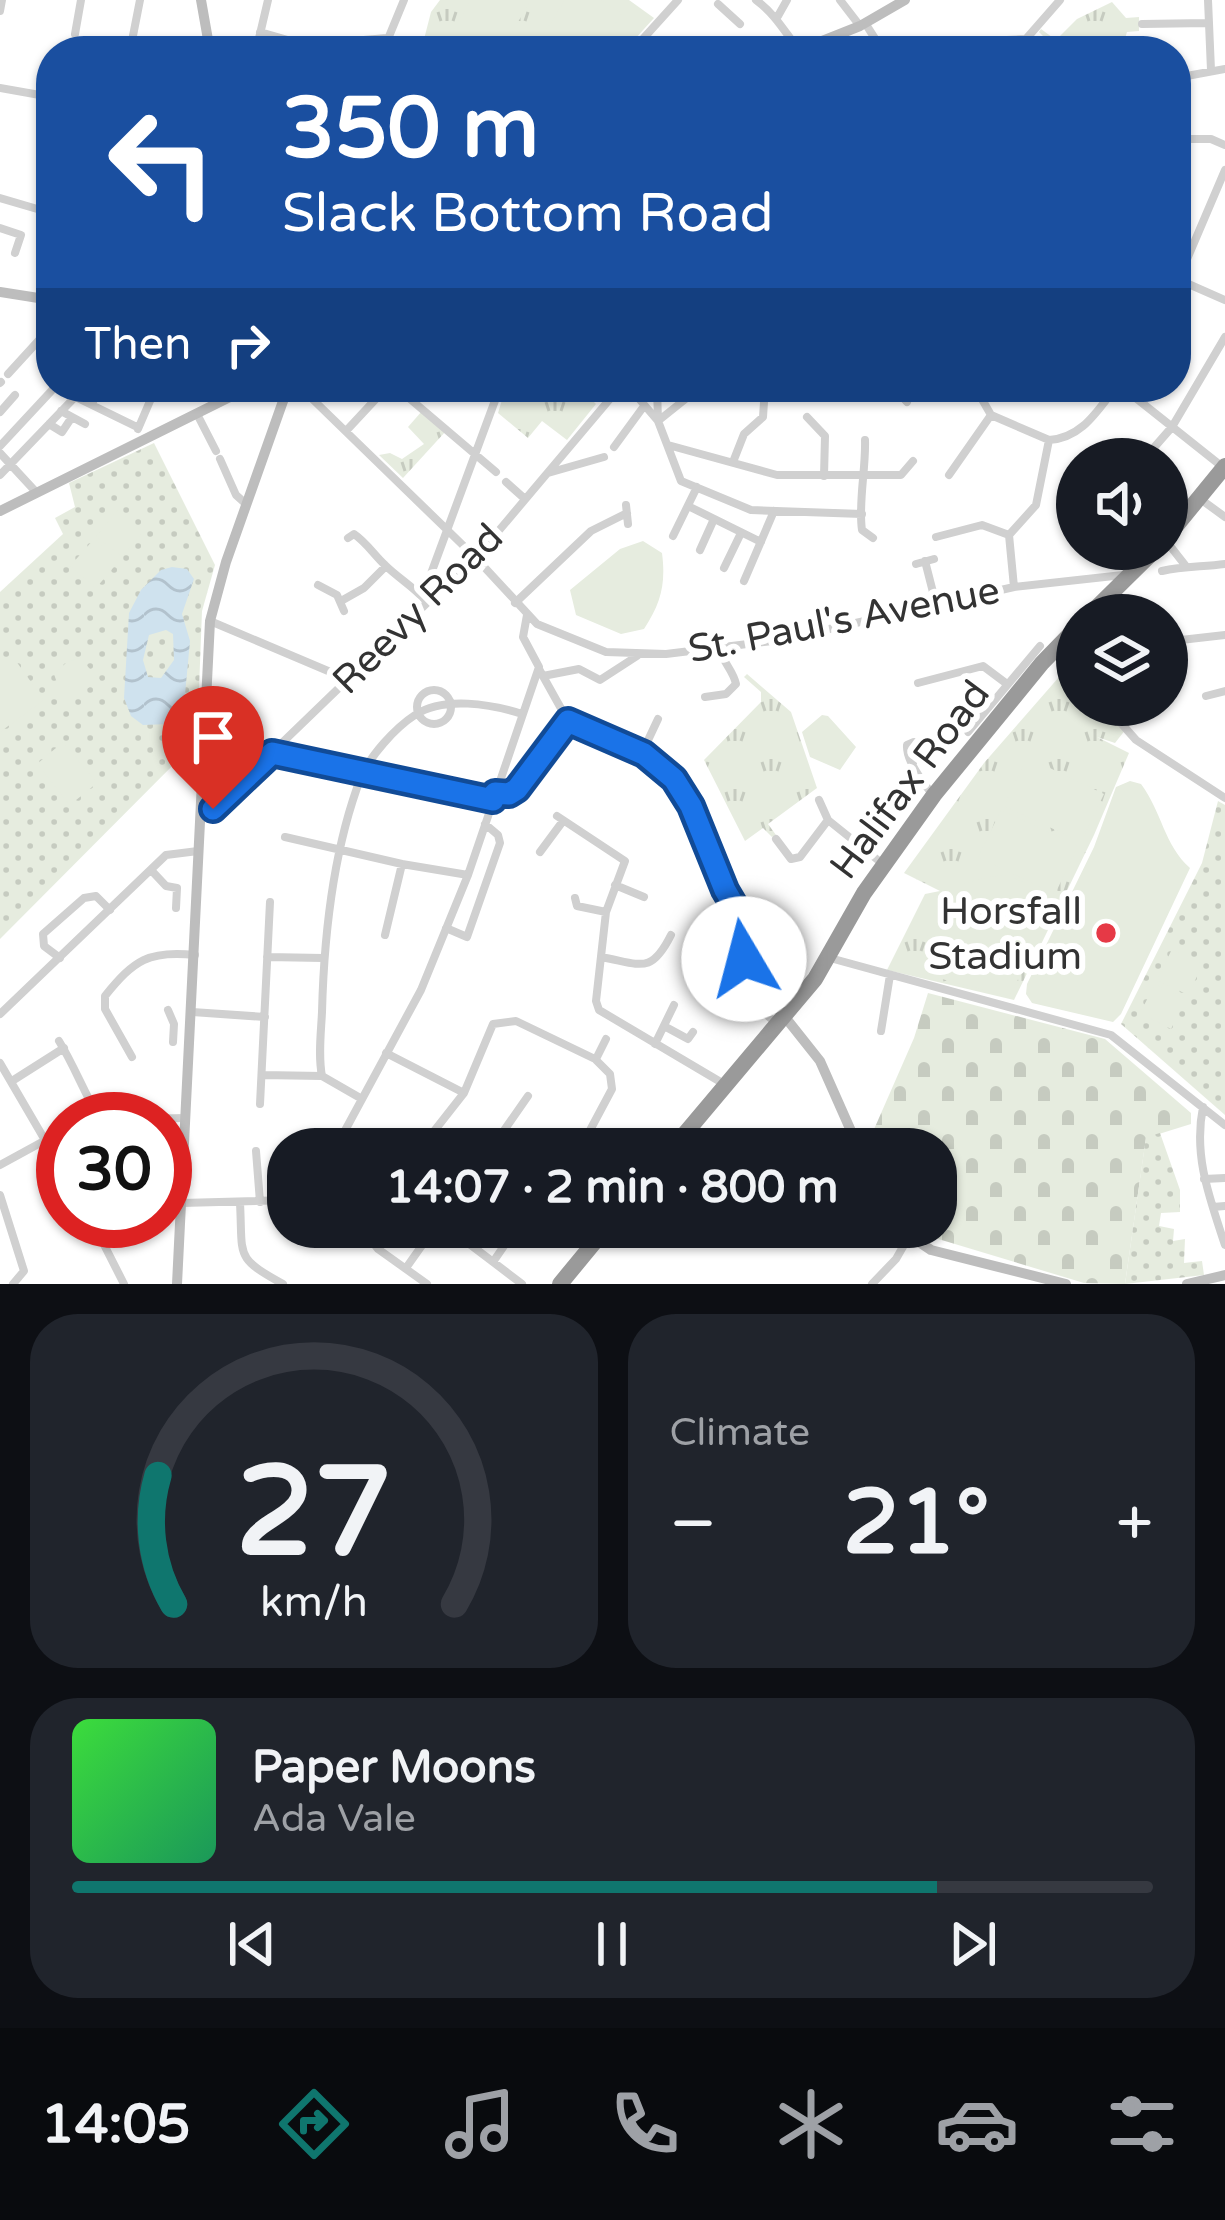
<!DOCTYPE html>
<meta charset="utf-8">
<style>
:root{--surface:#171b24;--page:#20242c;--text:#f1f3f6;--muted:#9ea1a6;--line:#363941;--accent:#0f766e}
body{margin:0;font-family:"Varela Round",sans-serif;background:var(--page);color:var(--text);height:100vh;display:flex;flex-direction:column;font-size:45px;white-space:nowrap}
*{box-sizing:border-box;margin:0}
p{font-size:39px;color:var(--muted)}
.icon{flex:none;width:66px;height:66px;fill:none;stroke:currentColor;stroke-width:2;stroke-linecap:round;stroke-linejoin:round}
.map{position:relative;height:1284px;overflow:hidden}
.sheet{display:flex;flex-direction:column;gap:30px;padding:30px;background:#0d0f14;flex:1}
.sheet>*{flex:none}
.guide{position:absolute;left:36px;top:36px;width:1155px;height:366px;border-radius:48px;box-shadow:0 3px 9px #0004;background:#1a4fa0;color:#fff;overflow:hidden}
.buttons{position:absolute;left:1056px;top:438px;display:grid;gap:24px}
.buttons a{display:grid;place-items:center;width:132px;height:132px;border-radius:50%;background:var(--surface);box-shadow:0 3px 9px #0004;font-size:60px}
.speed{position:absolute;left:36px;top:1092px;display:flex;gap:24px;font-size:60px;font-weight:700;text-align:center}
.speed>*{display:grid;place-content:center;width:156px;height:156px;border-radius:50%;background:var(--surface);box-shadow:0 3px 9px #0004;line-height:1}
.speed .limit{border:18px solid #d22;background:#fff;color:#111}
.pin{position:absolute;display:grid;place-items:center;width:102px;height:102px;color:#fff;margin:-123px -51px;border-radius:50% 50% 50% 0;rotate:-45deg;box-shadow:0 0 12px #0007}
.pin .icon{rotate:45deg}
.me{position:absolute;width:132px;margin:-66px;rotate:352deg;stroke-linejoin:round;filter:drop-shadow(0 0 9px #0008)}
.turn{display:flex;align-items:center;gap:42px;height:252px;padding:0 48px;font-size:54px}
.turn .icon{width:156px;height:156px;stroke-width:2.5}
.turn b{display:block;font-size:84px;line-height:102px}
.then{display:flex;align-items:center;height:114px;padding:0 48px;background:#0003;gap:24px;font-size:45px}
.big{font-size:90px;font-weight:800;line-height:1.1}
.sheet .tile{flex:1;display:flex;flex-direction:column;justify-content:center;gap:18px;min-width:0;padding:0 42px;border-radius:48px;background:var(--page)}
.sheet .dial{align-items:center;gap:0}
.dial svg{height:312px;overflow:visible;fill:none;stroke:var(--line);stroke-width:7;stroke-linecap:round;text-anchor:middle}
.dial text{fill:var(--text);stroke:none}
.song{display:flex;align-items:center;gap:36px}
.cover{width:144px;height:144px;border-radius:18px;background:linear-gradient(135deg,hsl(120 70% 55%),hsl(150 70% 35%))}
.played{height:12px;border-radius:6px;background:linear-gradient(90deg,var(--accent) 80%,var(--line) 80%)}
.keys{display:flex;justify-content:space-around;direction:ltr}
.heat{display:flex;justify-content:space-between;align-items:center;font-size:66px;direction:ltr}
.sheet .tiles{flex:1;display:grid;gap:30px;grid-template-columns:1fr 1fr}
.tile:last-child{grid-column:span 2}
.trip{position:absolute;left:267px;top:1128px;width:690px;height:120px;border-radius:48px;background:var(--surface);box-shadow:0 3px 9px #0004;font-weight:800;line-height:120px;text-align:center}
.tab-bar{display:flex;height:192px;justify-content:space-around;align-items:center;background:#090b0e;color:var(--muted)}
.tab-bar .icon{width:84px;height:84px}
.tab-bar .active{color:var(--accent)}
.tab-bar b{font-size:54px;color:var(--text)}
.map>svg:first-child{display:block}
.grass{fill:url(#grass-tufts)}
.cemetery{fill:url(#cemetery-stones)}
.park{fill:url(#park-dots)}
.pitch{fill:#e6ecdf}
.water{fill:url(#water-waves);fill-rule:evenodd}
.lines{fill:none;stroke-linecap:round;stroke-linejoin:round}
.street{stroke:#d0d0d0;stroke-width:8}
.secondary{stroke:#bdbdbd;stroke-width:10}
.highway{stroke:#9a9a9a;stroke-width:16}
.route-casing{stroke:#114b97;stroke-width:30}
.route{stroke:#1a73e8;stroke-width:21}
.poi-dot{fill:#e63946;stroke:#fff;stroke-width:4.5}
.labels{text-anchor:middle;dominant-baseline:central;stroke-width:12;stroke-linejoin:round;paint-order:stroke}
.street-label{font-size:39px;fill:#333;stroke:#fff}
.poi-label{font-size:39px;fill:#333;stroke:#fff;text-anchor:end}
</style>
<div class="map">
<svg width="1225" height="1284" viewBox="0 0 1225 1284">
<defs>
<pattern id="grass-tufts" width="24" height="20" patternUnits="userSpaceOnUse" patternTransform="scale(3)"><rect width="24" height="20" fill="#e6ecdf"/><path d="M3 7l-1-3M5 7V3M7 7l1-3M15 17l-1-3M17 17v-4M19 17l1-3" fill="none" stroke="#c6cbc0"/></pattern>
<pattern id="cemetery-stones" width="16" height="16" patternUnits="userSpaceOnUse" patternTransform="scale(3)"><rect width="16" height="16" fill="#e6ecdf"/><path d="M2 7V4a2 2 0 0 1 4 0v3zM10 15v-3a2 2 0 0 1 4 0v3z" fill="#c6cbc0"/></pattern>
<pattern id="park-dots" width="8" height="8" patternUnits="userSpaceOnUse" patternTransform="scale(3)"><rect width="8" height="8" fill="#e6ecdf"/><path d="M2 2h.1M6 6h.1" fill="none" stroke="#c6cbc0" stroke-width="1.8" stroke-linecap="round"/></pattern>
<pattern id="water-waves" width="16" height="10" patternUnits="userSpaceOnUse" patternTransform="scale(3)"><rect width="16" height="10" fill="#cfe2ee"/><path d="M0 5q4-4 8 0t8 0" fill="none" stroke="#b2c2cd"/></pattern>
</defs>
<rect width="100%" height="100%" fill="#fff"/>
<path class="grass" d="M440,0H629L654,18L624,51H421L431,12Z
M1112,2L1126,18L1139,17V31L1127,32L1121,51H1103L1102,45L1055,48L1039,32L1041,29L1056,40L1077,19Z
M506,387H588L584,392L596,404L567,440L542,421L528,438L498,413Z
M422,411L446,431L403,478L379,455L390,453L402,459L424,444L408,427Z
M1066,669L1077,680V705H1102L1126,729L1115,743L1097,737L1129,753L1094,835L1014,1000L887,970L925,894L940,891L904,873L984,763Z
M747,674L791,712L817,788L768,824L776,835L772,837L763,828L745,841L704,760L761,702V692L744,677Z"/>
<path class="cemetery" d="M928,993L1105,1039L1191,1113V1124L1146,1138L1125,1284L1084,1283L925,1235L920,1227H936V1149H872L868,1143L914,1038Z"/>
<path class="park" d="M154,443L215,565L202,611L197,741L0,939V592L63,534L55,518L75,507L69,483Z
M1218,801L1225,805V1115L1121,1024L1202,863Z
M1160,1133L1180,1190V1212L1161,1213L1159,1226L1174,1229L1173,1241L1185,1239L1184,1263L1202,1261L1204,1275L1125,1284L1146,1137Z"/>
<path class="pitch" d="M471,0H531L501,51H480L451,34Z
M565,0H601L622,13L598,51H533Z
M118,510L143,532L122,557L96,536Z
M94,539L119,561L96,588L70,566Z
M643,541L662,553C666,584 661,603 644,629L621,634L576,615L570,590L620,549Z
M80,658L100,680L64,704L54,674L67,662Z
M16,661L44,700L0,732V672Z
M822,715L828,716L856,747L840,770L810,757L802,732Z
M63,742L97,783L70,805L37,764Z
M1027,757L1104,794L1081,842L1004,806Z
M1130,781L1141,784C1162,812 1164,845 1190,868L1121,1014L1113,1022L1032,1003L1026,994L1027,984L1094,847L1116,787Z
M1001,810L1078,846L1055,894L978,857Z
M1002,875C1075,891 1033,947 1013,990L1008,996L934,977C918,945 929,900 964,884C976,879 990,877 1002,875Z
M1172,949L1203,964L1188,995L1157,980Z
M1155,984L1186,999L1171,1029L1140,1013Z"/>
<path class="water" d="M172,567L187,569L194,579L182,614L190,641L184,705L169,724L143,725L131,716L124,698L129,613L141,590L161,570ZM166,630L173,634L174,660L161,678L148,677L143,660L149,635Z"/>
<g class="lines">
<path class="street" d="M756,0C776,15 784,31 799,50
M840,0L860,26
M1208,0L1211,70
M718,4L740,24
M0,11L2,0
M778,16L787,0
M865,23L883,51
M1142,24L1207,23
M260,32L305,45L387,38
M75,34L81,0
M130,51L140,0
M256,51L268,0
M383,51L404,0
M632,51L678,0
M762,51L764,49
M985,51L984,41L1026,39
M1024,51L1026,39L1060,0
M1176,78L1225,69
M0,88L51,97
M1176,139H1211L1225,145
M0,198L51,213
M0,228L21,235L15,253
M1177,279L1225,300
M1176,285L1225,170
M8,374L51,327
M0,383L1,382
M300,387L474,556L537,624L606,652L666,654L781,640L1014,587L1123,575
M396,387L496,472
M629,387L658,421L698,389
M657,387L658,421L681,481L751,510L862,514
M893,387L907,402L912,387
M975,387L991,415L1049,440
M1122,387L1224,468
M409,397L418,387
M93,402L98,389L95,387
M61,411L85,424
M0,412L15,395
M197,414L216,451
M807,417L825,436L824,476
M49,424L62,432L72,417
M138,429L156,387
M346,431L387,387
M865,440C866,469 858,503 862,530L873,538
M1049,440C1082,438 1097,411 1116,387
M668,445L777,475H901L913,461
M0,446L55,387L137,427
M614,447L644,406
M0,453L36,492
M220,459L236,495L246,504
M1144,459L1172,427L1225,337
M733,462L744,434L763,417L765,387
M548,473L604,457
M0,475L76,396
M949,475L991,415
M506,482L525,499
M1199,498L1225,517
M626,505L628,524
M688,506L761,542
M1009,535L1036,505L1049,440
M673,536L697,487
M936,537L982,525L1009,535L1014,587
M348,538L354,534C367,543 374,555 385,565C398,578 413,586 426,601
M1167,542L1185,565
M700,550L714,519
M925,561L936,604
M916,564L934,559
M724,568L741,533
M1162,571C1183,566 1203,567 1225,564
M429,579L500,387
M744,581L774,511
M318,585L337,595L344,611
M341,601L364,588L386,566
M515,603L591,531L627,513
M210,621L347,679
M1167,654L1172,641L1225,635
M539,669L568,721L644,754L674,779L691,807L742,923L797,999
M543,676L579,669L600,680L637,656
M918,683L983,666L1007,684
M417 707a17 17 0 1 1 34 0a17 17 0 1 1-34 0Z
M1206,696L1225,691
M705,697L726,694L736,684C733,670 723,663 720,649
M1112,713L1136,740L1225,798
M968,732L1040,646
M204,737L493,800
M642,753L658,719
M912,766L918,747L914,742L907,745C906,760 923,783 933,795
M495,793L509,794L517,789L568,721
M819,800L828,820L884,865
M201,813L213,809L228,795L485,547L620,387
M557,816L625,861L606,912L596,1001L599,1010L724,1084
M285,837L402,864L468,875
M776,839L791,859L800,857L828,820
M540,852L563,821
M151,870L166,886L177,888L176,908
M615,885L644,897
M575,898L577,906L606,912
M446,928L467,937L500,843L498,835L485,824
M385,935L402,864
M267,957L323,958
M601,957C641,964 651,975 671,935
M60,958L44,946L43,934L84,898L96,896L110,910
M830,958L1111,1035L1225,1125
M710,999L744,959L759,948
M755,1005L776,1023
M168,1010L174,1024L173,1042
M192,1012L265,1017
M0,1014L166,855L198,851
M664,1026L688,1039L693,1032
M881,1031L890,975
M59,1041C75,1067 84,1093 100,1119
M655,1044L674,1005
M386,1053L464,1093
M132,1057L105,1009V996C134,960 149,950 195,955
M596,1059L606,1039
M0,1063L63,1171
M262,1075L322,1076L362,1099
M322,1076C318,1056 321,1033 322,1012C324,935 333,850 361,777C370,756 395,728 415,715C444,696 491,704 522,714
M12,1081L64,1048
M260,1104L270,902
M1203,1107C1193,1156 1210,1199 1225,1245
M137,1119L186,1118
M505,1130L531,1149
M585,1143L596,1149
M335,1149L421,990L468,875L539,667L523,637L527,615
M420,1149L464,1093L493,1024L516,1021L595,1059L610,1074L612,1089L580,1149
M491,1149L528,1096
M256,1151L260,1202
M0,1165L44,1141
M1204,1179L1225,1178
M0,1195L24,1271L13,1284
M182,1203L288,1200
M240,1203C243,1257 234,1257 283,1284
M1213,1207L1225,1206
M92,1221L124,1284
M361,1227L378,1249L427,1284
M447,1227L522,1284
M493,1262L517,1227
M406,1268L435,1227
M872,1284L896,1259L908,1238"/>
<path class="secondary" d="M201,0L210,51
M797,51L860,26L905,0
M0,292L51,300
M0,511L250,387
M785,1017L820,1061L859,1149
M897,1227L931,1250L1066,1284
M177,1284L210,621L226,562L288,387
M1187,1284L1225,1275"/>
<path class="highway" d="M1167,537L1225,466
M1089,615L1156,549
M672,1149L815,979L864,893L934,795L1042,663L1077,627
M560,1284L607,1227"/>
</g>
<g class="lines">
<g class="route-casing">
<path id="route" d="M213,809L272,753L493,800L495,793L509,794L517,789L568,721L644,754L674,779L691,806L725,890L759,948L744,959"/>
</g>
<use href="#route" class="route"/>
</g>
<circle class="poi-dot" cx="1106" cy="933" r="12"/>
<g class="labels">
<g class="street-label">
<text transform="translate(418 609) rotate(-45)">Reevy Road</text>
<text transform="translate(844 620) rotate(-11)">St. Paul's Avenue</text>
<text transform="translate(910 780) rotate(-53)">Halifax Road</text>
</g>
<g class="poi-label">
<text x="1082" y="911">Horsfall<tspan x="1082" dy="45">Stadium</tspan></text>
</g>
</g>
</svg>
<div class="buttons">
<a><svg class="icon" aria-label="sound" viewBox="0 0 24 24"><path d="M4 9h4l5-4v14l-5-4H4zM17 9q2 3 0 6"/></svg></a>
<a><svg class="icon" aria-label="layers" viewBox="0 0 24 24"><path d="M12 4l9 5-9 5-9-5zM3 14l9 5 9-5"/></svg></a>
</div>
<div class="speed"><div class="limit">30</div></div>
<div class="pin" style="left:213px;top:809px;background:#d93025"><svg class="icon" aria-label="arrive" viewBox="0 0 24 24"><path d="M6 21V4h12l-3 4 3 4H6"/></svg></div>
<svg class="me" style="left:744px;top:959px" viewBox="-20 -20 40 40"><circle r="19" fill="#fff"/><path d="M0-13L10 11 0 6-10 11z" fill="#1a73e8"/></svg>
<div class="trip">14:07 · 2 min · 800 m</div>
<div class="guide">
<div class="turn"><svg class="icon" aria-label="left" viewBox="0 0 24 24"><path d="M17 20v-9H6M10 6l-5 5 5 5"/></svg><div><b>350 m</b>Slack Bottom Road</div></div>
<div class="then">Then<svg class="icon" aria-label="right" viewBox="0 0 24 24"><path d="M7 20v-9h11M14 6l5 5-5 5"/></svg></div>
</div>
</div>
<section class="sheet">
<div class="tiles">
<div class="tile dial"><svg viewBox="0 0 100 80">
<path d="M14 69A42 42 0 1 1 86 69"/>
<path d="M14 69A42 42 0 0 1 10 36" stroke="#0f766e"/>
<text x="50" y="56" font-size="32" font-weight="700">27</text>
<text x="50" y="72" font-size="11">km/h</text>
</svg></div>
<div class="tile"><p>Climate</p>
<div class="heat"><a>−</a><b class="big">21°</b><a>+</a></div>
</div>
<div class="tile">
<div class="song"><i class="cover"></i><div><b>Paper Moons</b><p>Ada Vale</p></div></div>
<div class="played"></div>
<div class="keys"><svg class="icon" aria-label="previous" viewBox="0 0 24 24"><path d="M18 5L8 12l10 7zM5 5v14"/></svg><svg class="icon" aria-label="pause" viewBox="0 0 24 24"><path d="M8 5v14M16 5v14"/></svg><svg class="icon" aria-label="next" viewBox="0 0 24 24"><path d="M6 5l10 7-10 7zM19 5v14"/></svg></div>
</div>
</div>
</section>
<nav class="tab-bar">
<b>14:05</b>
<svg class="icon active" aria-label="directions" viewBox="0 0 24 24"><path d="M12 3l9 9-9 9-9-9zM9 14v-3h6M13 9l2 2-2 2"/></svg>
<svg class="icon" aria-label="music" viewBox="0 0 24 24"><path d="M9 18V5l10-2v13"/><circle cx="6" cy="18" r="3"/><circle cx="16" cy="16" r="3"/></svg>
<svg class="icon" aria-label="phone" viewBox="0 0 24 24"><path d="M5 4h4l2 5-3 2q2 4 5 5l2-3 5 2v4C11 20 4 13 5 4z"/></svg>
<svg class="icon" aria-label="climate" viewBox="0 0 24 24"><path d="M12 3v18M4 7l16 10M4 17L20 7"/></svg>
<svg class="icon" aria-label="car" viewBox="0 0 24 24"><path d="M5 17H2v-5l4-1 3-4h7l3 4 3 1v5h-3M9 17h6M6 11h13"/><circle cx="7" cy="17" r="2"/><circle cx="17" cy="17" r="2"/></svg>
<svg class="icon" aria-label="filters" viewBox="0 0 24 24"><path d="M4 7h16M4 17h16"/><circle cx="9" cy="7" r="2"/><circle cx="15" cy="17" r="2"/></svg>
</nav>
